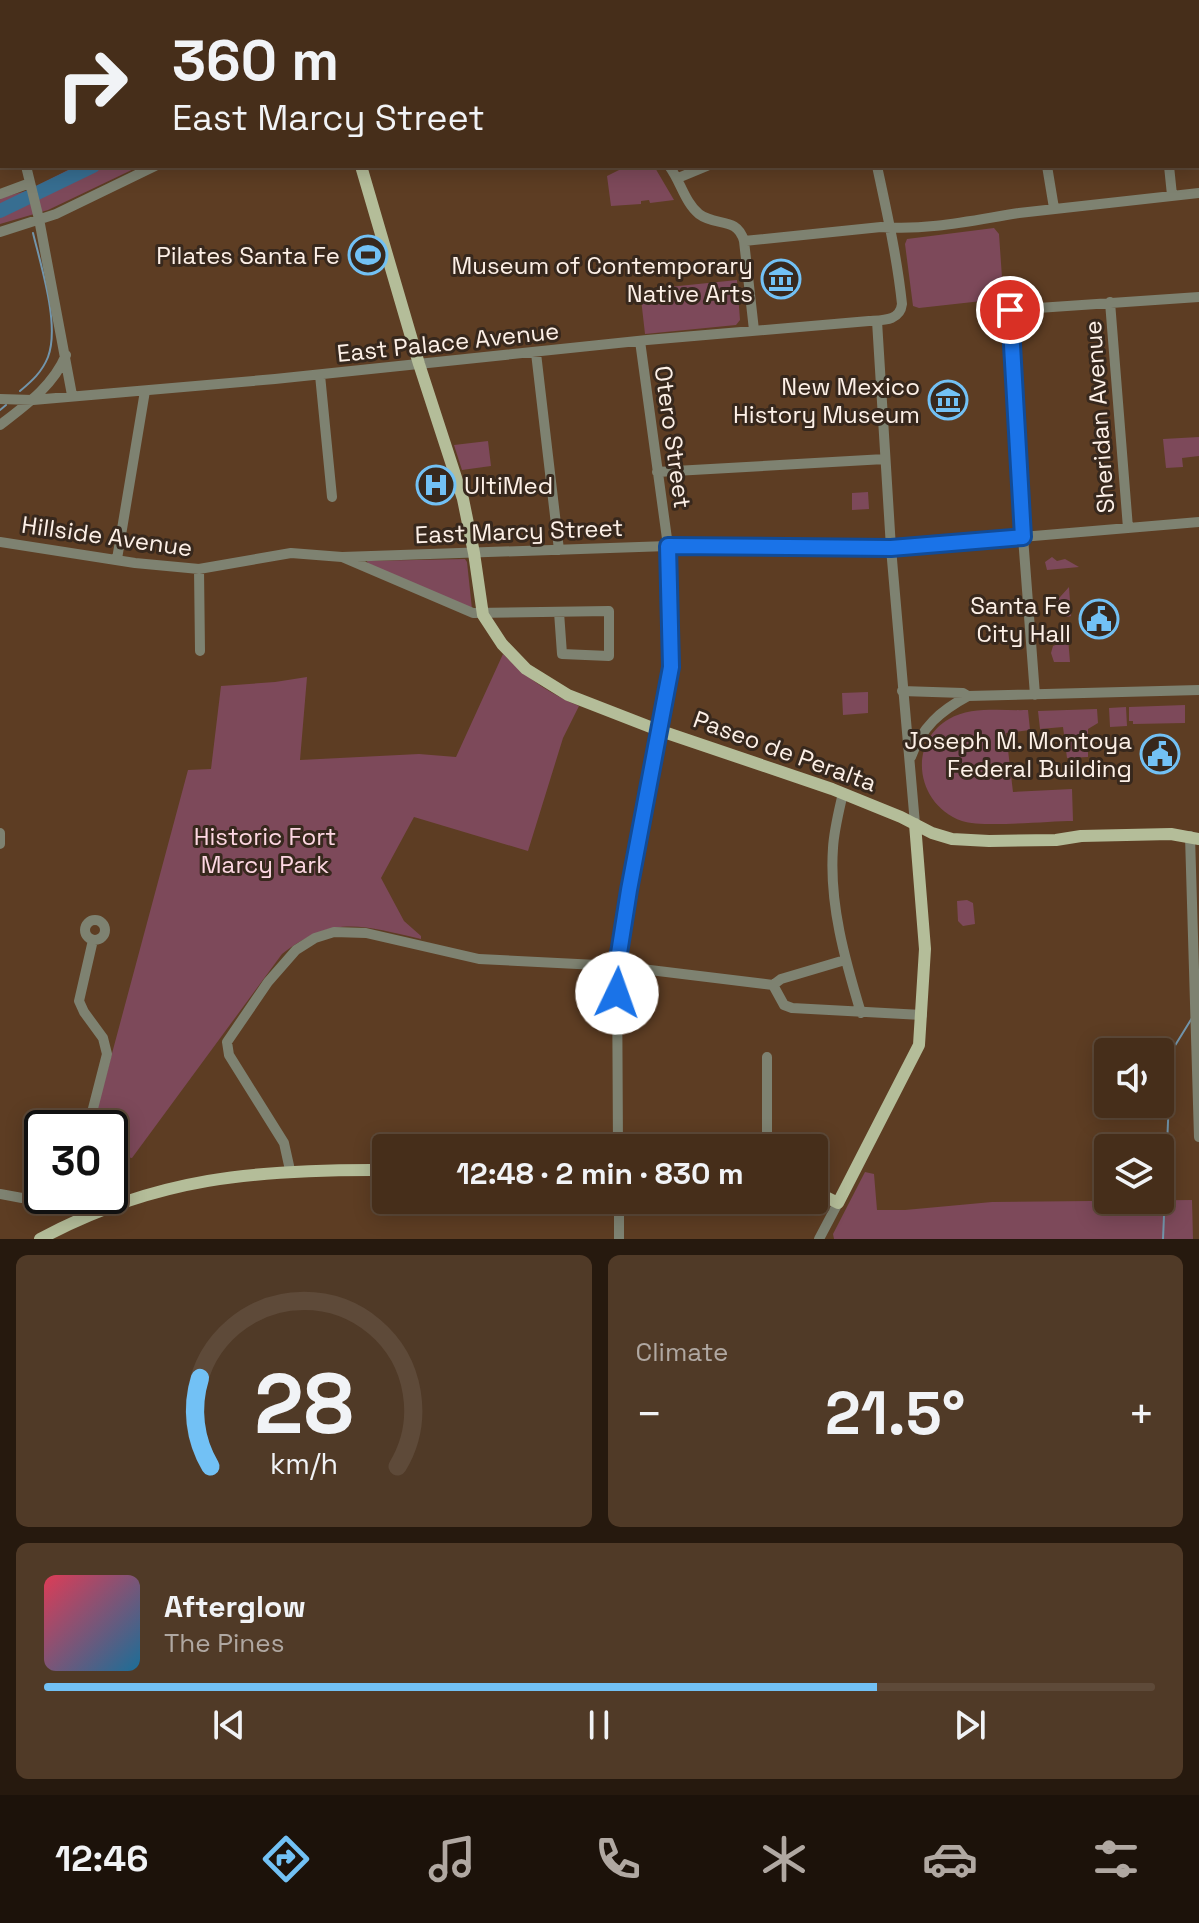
<!DOCTYPE html>
<meta charset="utf-8">
<style>
:root{--surface:#462e1a;--page:#503a27;--text:#f1f3f6;--muted:#b0a8a2;--line:#5e4a39;--accent:#72c1f5}
body{margin:0;font-family:"Space Grotesk",sans-serif;background:var(--page);color:var(--text);height:100vh;display:flex;flex-direction:column;font-size:30px;white-space:nowrap}
*{box-sizing:border-box;margin:0}
p{font-size:26px;color:var(--muted)}
.icon{flex:none;width:44px;height:44px;fill:none;stroke:currentColor;stroke-width:2;stroke-linecap:round;stroke-linejoin:round}
.map{position:relative;height:1239px;overflow:hidden}
.side{display:flex;flex-direction:column;gap:16px;padding:16px;background:#26190e;flex:1}
.side>*{flex:none}
.guide{position:absolute;left:0px;top:0px;width:1200px;height:168px;box-shadow:0 4px 20px #0003,0 0 0 2px var(--line);background:#462e1a;color:var(--text);overflow:hidden}
.fabs{position:absolute;left:1094px;top:1038px;display:grid;gap:16px}
.fabs a{display:grid;place-items:center;width:80px;height:80px;border-radius:8px;background:var(--surface);box-shadow:0 4px 20px #0003,0 0 0 2px var(--line);font-size:40px}
.speed{position:absolute;left:24px;top:1110px;display:flex;gap:16px;font-size:40px;font-weight:700;text-align:center}
.speed>*{display:grid;place-content:center;width:104px;height:104px;border-radius:50%;background:var(--surface);box-shadow:0 4px 20px #0003,0 0 0 2px var(--line);line-height:1}
.speed .limit{border:4px solid #111;border-radius:12px;background:#fff;color:#111}
.pin{position:absolute;display:grid;place-items:center;width:68px;height:68px;color:#fff;margin:-34px;border:4px solid #fff;border-radius:50%;box-shadow:0 2px 8px #0007}
.me{position:absolute;width:88px;margin:-44px;rotate:3deg;stroke-linejoin:round;filter:drop-shadow(0 0 6px #0008)}
.turn{display:flex;align-items:center;gap:28px;height:168px;padding:0 40px;font-size:36px}
.turn .icon{width:104px;height:104px;stroke-width:2.5}
.turn b{display:block;font-size:56px;line-height:68px}
.big{font-size:60px;font-weight:800;line-height:1.1}
.side .tile{flex:1;display:flex;flex-direction:column;justify-content:center;gap:12px;min-width:0;padding:0 28px;border-radius:12px;background:var(--page)}
.side .dial{align-items:center;gap:0}
.dial svg{height:208px;overflow:visible;fill:none;stroke:var(--line);stroke-width:7;stroke-linecap:round;text-anchor:middle}
.dial text{fill:var(--text);stroke:none}
.song{display:flex;align-items:center;gap:24px}
.cover{width:96px;height:96px;border-radius:12px;background:linear-gradient(135deg,hsl(350 70% 55%),hsl(200 70% 35%))}
.played{height:8px;border-radius:4px;background:linear-gradient(90deg,var(--accent) 75%,var(--line) 75%)}
.keys{display:flex;justify-content:space-around;direction:ltr}
.heat{display:flex;justify-content:space-between;align-items:center;font-size:44px;direction:ltr}
.side .tiles{flex:1;display:grid;gap:16px;grid-template-columns:1fr 1fr}
.tile:last-child{grid-column:span 2}
.trip{position:absolute;left:372px;top:1134px;width:456px;height:80px;border-radius:8px;background:var(--surface);box-shadow:0 4px 20px #0003,0 0 0 2px var(--line);font-weight:800;line-height:80px;text-align:center}
.menu{display:flex;height:128px;justify-content:space-around;align-items:center;background:#1c120a;color:var(--muted)}
.menu .icon{width:56px;height:56px}
.menu .current{color:var(--accent)}
.menu b{font-size:36px;color:var(--text)}
.map>svg:first-child{display:block}
.green{fill:#7d495a}
.lines{fill:none;stroke-linecap:round;stroke-linejoin:round}
.stream{stroke:#7295ab;stroke-width:2}
.river{stroke:#376e91;stroke-width:14}
.minor{stroke:#7e8271;stroke-width:10}
.major{stroke:#b4bd99;stroke-width:12}
.route-casing{stroke:#114b97;stroke-width:20}
.route{stroke:#1a73e8;stroke-width:14}
.labels{text-anchor:middle;dominant-baseline:central;stroke-width:6;stroke-linejoin:round;paint-order:stroke}
.poi-label{font-size:24px;fill:#fdf0e7;stroke:#37281d;text-anchor:end}
.street-label{font-size:24px;fill:#fdf0e7;stroke:#37281d}
.park-label{font-size:24px;fill:#fdd7e2;stroke:#37281d}
</style>
<div class="map">
<svg width="1199" height="1239" viewBox="0 0 1199 1239">
<rect width="100%" height="100%" fill="#5d3d23"/>
<path class="green" d="M76,166H140L48,210L0,224V198L26,191Z
M627,166H654L674,200L650,203L649,200L641,201V204L611,206L607,176Z
M994,228L999,234L1003,292L1000,299L919,308L913,306L905,244L907,239Z
M737,280L740,320L736,325L645,334L640,290Z
M1199,437V456L1182,458L1183,467L1166,468L1163,439Z
M488,441L491,466L462,470L454,445Z
M868,492L869,509L852,510V493Z
M1052,557L1057,561L1065,559L1079,567L1047,570L1045,562Z
M465,559L467,562L472,609L368,564L367,561Z
M1069,587L1071,616L1067,617L1052,606Z
M1062,626H1067L1070,662H1054L1051,653L1053,646L1058,644Z
M503,654C526,677 548,693 579,706L563,738L528,851L414,817L381,878L404,921L421,936V939C362,926 334,914 282,954L132,1158L110,1154V1128H92L188,770L211,769L221,686L275,682L307,677L300,760L419,754L456,757Z
M868,692V713L843,715L842,693Z
M1185,705V723L1133,724V721H1129V707Z
M1126,707L1127,726L1110,727L1109,708Z
M1097,709L1098,723L1088,729V757L1067,758L1063,727L1040,729L1038,711Z
M1028,710L1030,730L1006,733L1013,792L1072,789L1073,821C1047,821 983,828 962,821C917,805 906,744 949,719C971,706 1003,711 1028,710Z
M967,900L973,903L975,924L963,926L958,921L957,901Z
M865,1172L874,1174L877,1210H905L992,1202L1192,1200L1193,1239H834L833,1234Z"/>
<g class="lines">
<path class="stream" d="M20,391C32,381 42,372 48,357C60,325 41,266 33,233
M0,410L6,405
M1163,1239L1171,1052L1192,1018"/>
<path class="river" d="M445,2L456,0
M0,211L93,166"/>
<path class="minor" d="M746,0L747,2
M856,0V2
M1021,0V2
M596,2L607,0
M1103,2V0
M1169,2V0
M0,51L2,60
M1198,89H1199
M26,166L39,219L72,395
M669,166C680,180 685,203 699,214C716,227 737,216 744,241L754,330
M1047,166L1054,208
M1169,166L1172,195
M678,178L707,166
M0,194L30,183
M0,232L56,214L155,166
M744,241L881,227C927,231 974,220 1019,213L1199,193
M1110,302L1128,528
M877,321L891,548L915,824
M536,353L559,550
M320,375L332,497
M0,399L33,400L275,379L647,340L869,321C883,320 900,321 902,304C897,257 887,213 877,166
M0,425C26,405 53,386 66,355
M657,472L885,459
M0,542L135,563L199,569L291,553L342,557L473,613L609,611V656L562,654L559,612
M342,557L668,546L891,548L1199,522
M117,559L145,391
M199,569L200,651
M902,691L963,693L968,696L1199,690
M1035,695L1023,537L1010,310L1199,297
M911,757C922,727 940,711 968,696
M843,793C839,811 834,830 833,848C829,904 845,960 861,1013
M0,833V844
M1190,836L1199,1137
M85 930a10 10 0 1 1 20 0a10 10 0 1 1-20 0Z
M773,985L784,1005L792,1008L922,1015
M88,1128L107,1054L103,1038L84,1012L79,1001L93,940
M618,1148L617,966L672,654L668,546L640,341
M767,1148V1057
M290,1170L284,1143L229,1055L227,1042L268,982L296,950L315,938L334,932L366,933L479,959L617,966L773,985L781,979L845,960
M0,1194L22,1198L42,1195
M619,1239V1200
M819,1239L838,1203"/>
<path class="major" d="M302,0L303,2
M361,166L419,364L463,499L474,553L483,615L502,644L526,669L568,695L658,730L832,789L901,817L932,833L952,839L989,841L1056,840L1081,836L1171,834L1199,839
M814,1191L838,1203L919,1045L925,949L915,824
M40,1239C155,1177 258,1169 386,1170"/>
</g>
<g class="lines">
<g class="route-casing">
<path id="route" d="M617,993V966L629,890L671,667L668,546L891,548L1023,537L1010,310"/>
</g>
<use href="#route" class="route"/>
</g>
<defs>
<g id="stadium-ring" transform="scale(2)"><circle r="9.5" fill="#37281d" stroke="#72c1f5" stroke-width="1.5"/><path d="M0-5a6.5 5 0 1 0 0 10a6.5 5 0 1 0 0-10ZM-3.5-1.8h7v3.6h-7Z" fill="#72c1f5"/></g>
<g id="museum-ring" transform="scale(2)"><circle r="9.5" fill="#37281d" stroke="#72c1f5" stroke-width="1.5"/><path d="M0-6L6-3V-2H-6V-3ZM-5-1h2V3h-2ZM-1-1h2V3h-2ZM3-1h2V3H3ZM-6 4H6V6H-6Z" fill="#72c1f5"/></g>
<g id="hospital-ring" transform="scale(2)"><circle r="9.5" fill="#37281d" stroke="#72c1f5" stroke-width="1.5"/><path d="M-5-5h3v3.5h4V-5h3V5h-3V1.5h-4V5h-3Z" fill="#72c1f5"/></g>
<g id="civic-ring" transform="scale(2)"><circle r="9.5" fill="#37281d" stroke="#72c1f5" stroke-width="1.5"/><path d="M-.6-6.5H3V-4.5H.6V-3L4-1V1h2V6H-6V1h2V-1L-.6-3ZM-1.2 2.5V6h2.4V2.5Z" fill="#72c1f5"/></g>
</defs>
<g fill-rule="evenodd">
<use href="#stadium-ring" x="368" y="255"/>
<use href="#museum-ring" x="781" y="279"/>
<use href="#museum-ring" x="948" y="400"/>
<use href="#hospital-ring" x="436" y="485"/>
<use href="#civic-ring" x="1099" y="619"/>
<use href="#civic-ring" x="1160" y="754"/>
</g>
<g class="labels">
<g class="poi-label">
<text x="340" y="255">Pilates Santa Fe</text>
<text x="753" y="265">Museum of Contemporary<tspan x="753" dy="28">Native Arts</tspan></text>
<text x="920" y="386">New Mexico<tspan x="920" dy="28">History Museum</tspan></text>
<text x="464" y="485" text-anchor="start">UltiMed</text>
<text x="1071" y="605">Santa Fe<tspan x="1071" dy="28">City Hall</tspan></text>
<text x="1132" y="740">Joseph M. Montoya<tspan x="1132" dy="28">Federal Building</tspan></text>
</g>
<g class="street-label">
<text transform="translate(448 342) rotate(-6)">East Palace Avenue</text>
<text transform="translate(1099 417) rotate(-94)">Sheridan Avenue</text>
<text transform="translate(673 437) rotate(82)">Otero Street</text>
<text transform="translate(519 531) rotate(-2)">East Marcy Street</text>
<text transform="translate(107 536) rotate(8)">Hillside Avenue</text>
<text transform="translate(785 751) rotate(20)">Paseo de Peralta</text>
</g>
<g class="park-label">
<text x="265" y="836">Historic Fort<tspan x="265" dy="28">Marcy Park</tspan></text>
</g>
</g>
</svg>
<div class="fabs">
<a><svg class="icon" aria-label="sound" viewBox="0 0 24 24"><path d="M4 9h4l5-4v14l-5-4H4zM17 9q2 3 0 6"/></svg></a>
<a><svg class="icon" aria-label="layers" viewBox="0 0 24 24"><path d="M12 4l9 5-9 5-9-5zM3 14l9 5 9-5"/></svg></a>
</div>
<div class="speed"><div class="limit">30</div></div>
<div class="pin" style="left:1010px;top:310px;background:#d93025"><svg class="icon" aria-label="arrive" viewBox="0 0 24 24"><path d="M6 21V4h12l-3 4 3 4H6"/></svg></div>
<svg class="me" style="left:617px;top:993px" viewBox="-20 -20 40 40"><circle r="19" fill="#fff"/><path d="M0-13L10 11 0 6-10 11z" fill="#1a73e8"/></svg>
<div class="trip">12:48 · 2 min · 830 m</div>
<div class="guide">
<div class="turn"><svg class="icon" aria-label="right" viewBox="0 0 24 24"><path d="M7 20v-9h11M14 6l5 5-5 5"/></svg><div><b>360 m</b>East Marcy Street</div></div>
</div>
</div>
<section class="side">
<div class="tiles">
<div class="tile dial"><svg viewBox="0 0 100 80">
<path d="M14 69A42 42 0 1 1 86 69"/>
<path d="M14 69A42 42 0 0 1 10 35" stroke="#72c1f5"/>
<text x="50" y="56" font-size="32" font-weight="700">28</text>
<text x="50" y="72" font-size="11">km/h</text>
</svg></div>
<div class="tile"><p>Climate</p>
<div class="heat"><a>−</a><b class="big">21.5°</b><a>+</a></div>
</div>
<div class="tile">
<div class="song"><i class="cover"></i><div><b>Afterglow</b><p>The Pines</p></div></div>
<div class="played"></div>
<div class="keys"><svg class="icon" aria-label="previous" viewBox="0 0 24 24"><path d="M18 5L8 12l10 7zM5 5v14"/></svg><svg class="icon" aria-label="pause" viewBox="0 0 24 24"><path d="M8 5v14M16 5v14"/></svg><svg class="icon" aria-label="next" viewBox="0 0 24 24"><path d="M6 5l10 7-10 7zM19 5v14"/></svg></div>
</div>
</div>
</section>
<nav class="menu">
<b>12:46</b>
<svg class="icon current" aria-label="directions" viewBox="0 0 24 24"><path d="M12 3l9 9-9 9-9-9zM9 14v-3h6M13 9l2 2-2 2"/></svg>
<svg class="icon" aria-label="music" viewBox="0 0 24 24"><path d="M9 18V5l10-2v13"/><circle cx="6" cy="18" r="3"/><circle cx="16" cy="16" r="3"/></svg>
<svg class="icon" aria-label="phone" viewBox="0 0 24 24"><path d="M5 4h4l2 5-3 2q2 4 5 5l2-3 5 2v4C11 20 4 13 5 4z"/></svg>
<svg class="icon" aria-label="climate" viewBox="0 0 24 24"><path d="M12 3v18M4 7l16 10M4 17L20 7"/></svg>
<svg class="icon" aria-label="car" viewBox="0 0 24 24"><path d="M5 17H2v-5l4-1 3-4h7l3 4 3 1v5h-3M9 17h6M6 11h13"/><circle cx="7" cy="17" r="2"/><circle cx="17" cy="17" r="2"/></svg>
<svg class="icon" aria-label="filters" viewBox="0 0 24 24"><path d="M4 7h16M4 17h16"/><circle cx="9" cy="7" r="2"/><circle cx="15" cy="17" r="2"/></svg>
</nav>
